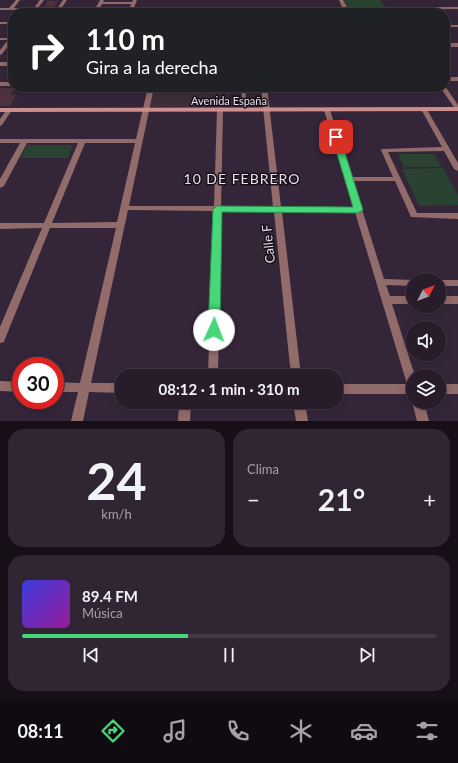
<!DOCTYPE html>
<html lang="es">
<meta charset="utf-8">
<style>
:root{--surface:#281c2b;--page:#302533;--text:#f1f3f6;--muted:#a5a1a9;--line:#443a47;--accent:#46d779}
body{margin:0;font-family:Lato,sans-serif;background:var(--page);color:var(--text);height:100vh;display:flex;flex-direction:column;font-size:15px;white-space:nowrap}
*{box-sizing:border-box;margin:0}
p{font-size:13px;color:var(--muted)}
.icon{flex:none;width:22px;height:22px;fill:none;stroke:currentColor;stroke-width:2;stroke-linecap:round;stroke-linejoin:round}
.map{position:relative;height:421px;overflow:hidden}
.sheet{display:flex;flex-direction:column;gap:8px;padding:8px;background:#160f18;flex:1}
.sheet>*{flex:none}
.hud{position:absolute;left:8px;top:8px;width:442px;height:84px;border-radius:16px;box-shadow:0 2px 10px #0003,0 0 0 1px var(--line);background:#202124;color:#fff;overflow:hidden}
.needle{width:26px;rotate:48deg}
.fabs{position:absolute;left:406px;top:273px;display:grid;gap:8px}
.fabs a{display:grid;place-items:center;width:40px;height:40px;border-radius:50%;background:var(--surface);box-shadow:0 2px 10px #0003,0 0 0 1px var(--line);font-size:20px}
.speed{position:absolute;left:12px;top:357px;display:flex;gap:8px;font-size:20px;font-weight:700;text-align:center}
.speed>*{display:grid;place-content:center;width:52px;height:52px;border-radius:50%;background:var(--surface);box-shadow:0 2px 10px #0003,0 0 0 1px var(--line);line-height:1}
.speed .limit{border:6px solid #d22;background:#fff;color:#111}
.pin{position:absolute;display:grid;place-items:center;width:34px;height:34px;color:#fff;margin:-17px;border-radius:8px;box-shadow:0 2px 6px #0006}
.me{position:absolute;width:44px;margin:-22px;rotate:2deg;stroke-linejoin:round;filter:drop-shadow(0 0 3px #0008)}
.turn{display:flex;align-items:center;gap:14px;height:84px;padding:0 12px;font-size:18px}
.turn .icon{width:52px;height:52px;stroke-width:2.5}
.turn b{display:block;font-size:28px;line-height:34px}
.big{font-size:30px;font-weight:700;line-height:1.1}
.sheet .tile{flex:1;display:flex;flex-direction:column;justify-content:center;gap:6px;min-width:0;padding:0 14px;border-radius:16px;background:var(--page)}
.sheet .dial{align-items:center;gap:0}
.dial b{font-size:52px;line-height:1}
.song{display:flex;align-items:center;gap:12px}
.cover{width:48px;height:48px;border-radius:6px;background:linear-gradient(135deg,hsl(240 70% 55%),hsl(300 70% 35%))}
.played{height:4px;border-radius:2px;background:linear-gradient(90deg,var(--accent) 40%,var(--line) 40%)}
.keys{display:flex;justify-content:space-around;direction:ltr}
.heat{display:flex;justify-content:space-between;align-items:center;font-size:22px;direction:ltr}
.sheet .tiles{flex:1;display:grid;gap:8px;grid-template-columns:1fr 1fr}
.tile:last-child{grid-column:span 2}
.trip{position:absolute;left:115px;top:369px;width:228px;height:40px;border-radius:16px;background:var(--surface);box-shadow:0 2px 10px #0003,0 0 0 1px var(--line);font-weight:700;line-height:40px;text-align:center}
.tab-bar{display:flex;height:64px;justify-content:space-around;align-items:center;background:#100b11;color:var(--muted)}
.tab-bar .icon{width:28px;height:28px}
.tab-bar .current{color:var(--accent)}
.tab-bar b{font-size:18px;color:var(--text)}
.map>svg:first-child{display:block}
.education{fill:#3d2d39}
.green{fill:#2a4231}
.building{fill:#4e323d}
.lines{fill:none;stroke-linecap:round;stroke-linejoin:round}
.lane{fill:#926c6b;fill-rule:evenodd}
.street{fill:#926c6b;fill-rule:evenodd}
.secondary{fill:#cd8f8e;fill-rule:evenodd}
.route{fill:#46d779;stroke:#2e8c4f}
.labels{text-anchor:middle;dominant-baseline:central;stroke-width:3;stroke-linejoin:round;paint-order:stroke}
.far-street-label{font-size:11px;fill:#eadfec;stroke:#19111a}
.street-label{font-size:13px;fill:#eadfec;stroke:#19111a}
.neighbourhood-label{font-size:14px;letter-spacing:1px;fill:#eadfec;stroke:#19111a}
</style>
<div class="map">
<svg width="458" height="421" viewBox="0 0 458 421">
<rect width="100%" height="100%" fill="#352539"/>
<path class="education" d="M253,10L254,13H169L172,11Z
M154,87H229V105L225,108L152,107H149Z"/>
<path class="green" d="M343,0H380L385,7H347Z
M27,145H73L68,158H20Z
M398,154H434L442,167H404Z
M443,168L458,195V205L419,206L402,169Z"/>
<path class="building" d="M48,1H58L52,10H42Z
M0,88H15L10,95H16L10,106H0Z"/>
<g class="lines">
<path class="lane" d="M241,87H245L247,110L245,111L243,110Z"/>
<path class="street" d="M16,0H20L14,8H34L40,0H44L34,13H31L32,10H0V8H9Z
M63,0H67L58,13H54Z
M100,0H104L103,2H132L133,0H137L132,13H128L131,4H102L97,13H93Z
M339,0H343L347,7H458V9L348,10L349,13H346L344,10L169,9L167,8L169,7H342Z
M0,22H13V24H0Z
M445,25H458V27H445Z
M11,36H13V40L2,54L0,55V50L8,40H0V38H10Z
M445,43H458V47H445Z
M0,62H13V66H0Z
M445,77H458V81H445Z
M0,82H13V86H0Z
M445,86L458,105V111L456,110L440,87H445Z
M148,87H154L129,206H214L217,110L220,108L223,110L221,206L273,207L261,87H267L281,207L353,208L324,110L325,109H329L330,110L351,177H393L381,150L382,149L442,147L421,109L422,108H426L458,163V171L454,169L444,151L388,152L417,213H458V219L411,217L395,181H353L384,279L414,280H413V286L386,285L390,296H413V304H392L415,376H413V394H336V384H407L355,212H282L301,376H291L274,212L221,211L218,376H208L213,211L128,210L91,383H122V393L89,392L83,421H71L78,392H55V382L80,383L116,228H50L5,339L4,342L0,343V327L42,228L0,229V223H44L78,143H27L4,186L0,188V179L20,143H0V139H136ZM85,143H135L117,222L52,223Z
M9,108L12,110L2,125L0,126V119L7,109Z
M438,280H458V286H439V280Z
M439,296H458V304H439Z
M0,381L21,382V392L0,391Z
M439,384H458V394H439Z
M413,400V402H424L429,421H417L412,402Z
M179,402H191L190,421H178Z
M293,402H305L308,421H296Z"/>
<path class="secondary" d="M458,107V111L0,112V108Z"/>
</g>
<path class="route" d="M336,135L340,137L363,210L358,213L222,212L220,330L218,334L214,335L210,334L208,330L213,209L217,206L353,207L332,137Z"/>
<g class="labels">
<g class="far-street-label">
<text x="229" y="100">Avenida España</text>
</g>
<g class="street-label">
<text transform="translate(268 244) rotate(-96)">Calle F</text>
</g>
<g class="neighbourhood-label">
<text x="242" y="178">10 DE FEBRERO</text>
</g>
</g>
</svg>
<div class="fabs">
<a><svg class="needle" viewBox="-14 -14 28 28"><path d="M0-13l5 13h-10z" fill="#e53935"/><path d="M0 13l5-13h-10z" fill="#a5a1a9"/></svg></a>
<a><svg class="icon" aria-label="sound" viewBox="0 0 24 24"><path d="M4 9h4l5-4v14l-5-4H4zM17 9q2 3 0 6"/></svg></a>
<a><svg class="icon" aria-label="layers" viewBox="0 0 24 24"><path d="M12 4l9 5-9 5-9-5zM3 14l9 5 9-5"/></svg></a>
</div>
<div class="speed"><div class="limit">30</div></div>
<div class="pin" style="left:336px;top:137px;background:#d93025"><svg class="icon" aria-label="arrive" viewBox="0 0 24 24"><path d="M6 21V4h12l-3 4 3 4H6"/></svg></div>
<svg class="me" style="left:214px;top:330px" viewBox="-20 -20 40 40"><circle r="19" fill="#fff"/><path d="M0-13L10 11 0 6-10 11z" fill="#46d779"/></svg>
<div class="trip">08:12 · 1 min · 310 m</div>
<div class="hud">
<div class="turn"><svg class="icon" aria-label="right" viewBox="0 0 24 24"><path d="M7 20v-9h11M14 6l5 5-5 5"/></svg><div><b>110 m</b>Gira a la derecha</div></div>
</div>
</div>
<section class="sheet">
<div class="tiles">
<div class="tile dial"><b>24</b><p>km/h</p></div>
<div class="tile"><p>Clima</p>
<div class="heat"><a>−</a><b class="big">21°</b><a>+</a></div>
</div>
<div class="tile">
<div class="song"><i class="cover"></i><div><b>89.4 FM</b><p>Música</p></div></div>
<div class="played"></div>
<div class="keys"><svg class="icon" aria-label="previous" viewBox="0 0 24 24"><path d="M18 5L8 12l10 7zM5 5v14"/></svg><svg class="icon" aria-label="pause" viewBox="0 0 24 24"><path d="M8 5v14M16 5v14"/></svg><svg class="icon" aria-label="next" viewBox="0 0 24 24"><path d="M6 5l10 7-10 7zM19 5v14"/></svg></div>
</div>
</div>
</section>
<nav class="tab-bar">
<b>08:11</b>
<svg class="icon current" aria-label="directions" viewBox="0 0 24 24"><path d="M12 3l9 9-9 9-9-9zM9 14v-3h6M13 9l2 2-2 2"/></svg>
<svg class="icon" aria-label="music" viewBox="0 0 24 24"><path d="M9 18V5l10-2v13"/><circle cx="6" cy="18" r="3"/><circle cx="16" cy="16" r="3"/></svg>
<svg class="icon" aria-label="phone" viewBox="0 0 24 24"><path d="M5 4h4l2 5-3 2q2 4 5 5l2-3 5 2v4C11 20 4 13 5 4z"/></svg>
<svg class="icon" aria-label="climate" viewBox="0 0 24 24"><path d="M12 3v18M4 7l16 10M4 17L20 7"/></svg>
<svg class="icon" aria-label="car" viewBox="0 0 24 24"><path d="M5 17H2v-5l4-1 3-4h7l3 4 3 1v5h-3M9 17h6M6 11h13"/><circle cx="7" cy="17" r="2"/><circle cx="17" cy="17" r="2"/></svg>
<svg class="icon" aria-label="filters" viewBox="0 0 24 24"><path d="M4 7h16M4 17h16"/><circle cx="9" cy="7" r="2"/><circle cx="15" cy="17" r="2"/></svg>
</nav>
